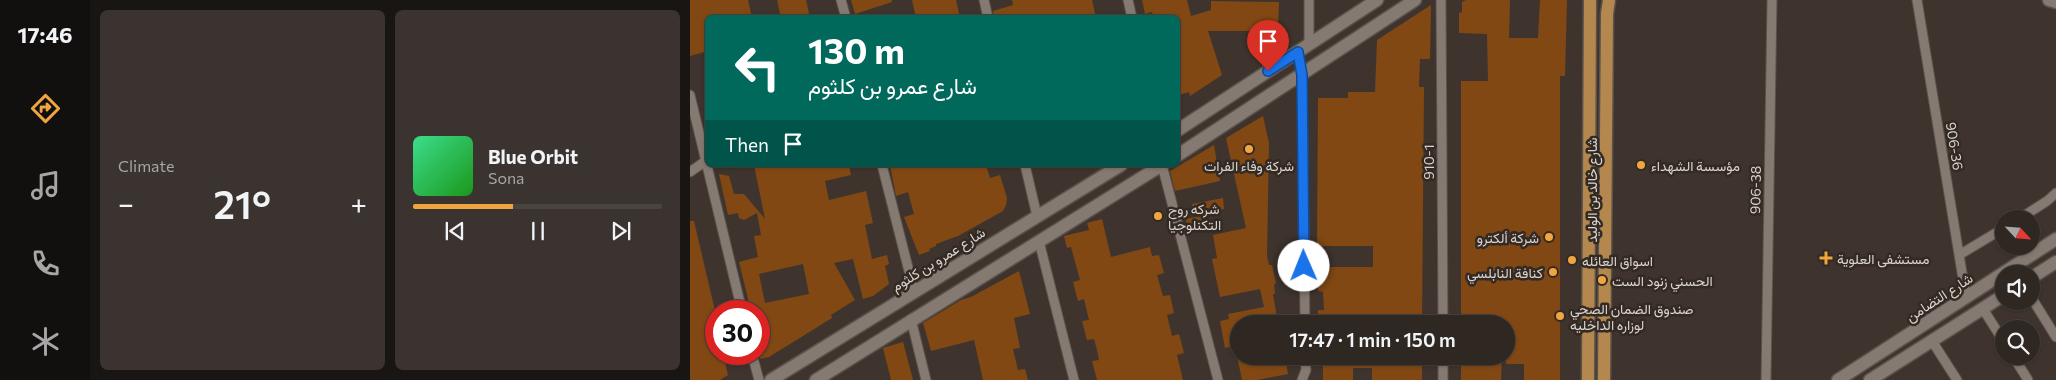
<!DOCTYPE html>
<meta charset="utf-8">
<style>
:root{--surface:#2e2722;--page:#3a332f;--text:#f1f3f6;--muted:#a7a5a5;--line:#494440;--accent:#f1a540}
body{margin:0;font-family:Commissioner,Vazirmatn,sans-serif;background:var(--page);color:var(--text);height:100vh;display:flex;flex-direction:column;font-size:19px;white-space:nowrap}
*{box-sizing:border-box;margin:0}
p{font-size:16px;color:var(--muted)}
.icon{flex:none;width:28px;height:28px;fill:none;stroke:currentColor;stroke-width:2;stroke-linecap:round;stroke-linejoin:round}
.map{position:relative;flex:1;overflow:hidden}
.details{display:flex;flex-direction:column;gap:10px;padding:10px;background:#191513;width:600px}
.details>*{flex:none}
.top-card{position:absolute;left:15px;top:15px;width:475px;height:152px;border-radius:8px;box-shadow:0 1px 4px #0004,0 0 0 1px var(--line);background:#00695c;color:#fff;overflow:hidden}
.needle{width:32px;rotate:116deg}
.controls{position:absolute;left:1305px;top:210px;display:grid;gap:10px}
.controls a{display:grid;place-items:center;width:45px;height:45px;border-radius:50%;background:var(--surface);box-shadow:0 1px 4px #0004,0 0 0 1px var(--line);font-size:25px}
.speed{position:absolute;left:15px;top:300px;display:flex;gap:10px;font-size:25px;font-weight:700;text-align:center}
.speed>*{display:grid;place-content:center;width:65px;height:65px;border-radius:50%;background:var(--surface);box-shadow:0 1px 4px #0004,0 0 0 1px var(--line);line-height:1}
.speed .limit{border:8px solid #d22;background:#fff;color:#111}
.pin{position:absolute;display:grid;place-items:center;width:42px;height:42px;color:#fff;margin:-51px -21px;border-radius:50% 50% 50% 0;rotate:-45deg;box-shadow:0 0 5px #0007}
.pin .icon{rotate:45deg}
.me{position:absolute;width:55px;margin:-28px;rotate:359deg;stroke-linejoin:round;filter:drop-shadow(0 0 4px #0008)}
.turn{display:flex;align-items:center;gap:18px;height:105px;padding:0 20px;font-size:22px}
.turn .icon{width:65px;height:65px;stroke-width:2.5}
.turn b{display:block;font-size:35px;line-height:42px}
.then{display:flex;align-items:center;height:48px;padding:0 20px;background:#0003;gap:10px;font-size:19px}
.big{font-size:38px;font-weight:600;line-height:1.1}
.details .widget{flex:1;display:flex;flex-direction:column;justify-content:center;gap:8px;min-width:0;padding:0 18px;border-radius:8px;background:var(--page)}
.song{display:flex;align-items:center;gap:15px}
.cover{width:60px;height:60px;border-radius:8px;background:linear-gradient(135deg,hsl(150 70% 55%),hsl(120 70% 35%))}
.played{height:5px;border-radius:2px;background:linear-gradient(90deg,var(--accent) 40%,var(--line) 40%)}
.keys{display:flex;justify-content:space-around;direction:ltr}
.heat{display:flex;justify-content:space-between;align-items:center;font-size:28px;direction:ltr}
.details .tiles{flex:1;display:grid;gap:10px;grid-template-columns:repeat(2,1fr)}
.trip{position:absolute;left:540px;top:315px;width:285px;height:50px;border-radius:25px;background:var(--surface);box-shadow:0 1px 4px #0004,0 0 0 1px var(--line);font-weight:600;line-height:50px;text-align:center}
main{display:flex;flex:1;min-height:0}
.tab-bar{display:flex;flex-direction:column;width:90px;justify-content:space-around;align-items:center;background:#12100e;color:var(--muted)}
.tab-bar .icon{width:35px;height:35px}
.tab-bar .selected{color:var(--accent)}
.tab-bar b{font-size:22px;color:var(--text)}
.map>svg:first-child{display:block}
.building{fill:#824814;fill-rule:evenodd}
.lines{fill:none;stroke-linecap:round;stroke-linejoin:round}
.street-casing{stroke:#5b524d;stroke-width:11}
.secondary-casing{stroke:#5b524d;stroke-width:15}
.primary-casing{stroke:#5b524d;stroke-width:15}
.street{stroke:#857a72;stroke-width:9}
.secondary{stroke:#857a72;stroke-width:12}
.primary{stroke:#b3874d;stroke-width:12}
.route-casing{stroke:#114b97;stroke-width:12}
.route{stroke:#1a73e8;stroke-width:9}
.poi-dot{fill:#f1a540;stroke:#332a23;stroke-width:2}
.labels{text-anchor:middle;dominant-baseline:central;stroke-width:5;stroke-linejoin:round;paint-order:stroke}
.street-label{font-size:14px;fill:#dad3cf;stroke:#332a23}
.poi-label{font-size:14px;fill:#dad3cf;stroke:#332a23;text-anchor:start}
</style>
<main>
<nav class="tab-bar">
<b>17:46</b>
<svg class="icon selected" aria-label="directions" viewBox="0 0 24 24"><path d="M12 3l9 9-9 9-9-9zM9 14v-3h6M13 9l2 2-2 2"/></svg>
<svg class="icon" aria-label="music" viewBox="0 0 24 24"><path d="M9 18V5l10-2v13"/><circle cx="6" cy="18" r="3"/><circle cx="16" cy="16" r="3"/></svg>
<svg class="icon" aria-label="phone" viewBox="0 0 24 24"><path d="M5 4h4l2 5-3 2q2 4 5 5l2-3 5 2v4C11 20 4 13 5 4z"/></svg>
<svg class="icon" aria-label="climate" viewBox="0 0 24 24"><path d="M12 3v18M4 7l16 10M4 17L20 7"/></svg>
</nav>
<section class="details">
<div class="tiles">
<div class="widget"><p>Climate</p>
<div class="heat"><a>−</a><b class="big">21°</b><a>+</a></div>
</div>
<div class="widget">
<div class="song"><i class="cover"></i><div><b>Blue Orbit</b><p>Sona</p></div></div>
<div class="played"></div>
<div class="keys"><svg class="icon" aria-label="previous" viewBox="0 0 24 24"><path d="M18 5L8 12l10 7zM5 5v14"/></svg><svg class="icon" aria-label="pause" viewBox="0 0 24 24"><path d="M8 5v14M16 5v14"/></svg><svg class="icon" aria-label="next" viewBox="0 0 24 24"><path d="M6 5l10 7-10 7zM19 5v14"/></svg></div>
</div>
</div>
</section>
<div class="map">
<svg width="1366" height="380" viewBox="0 0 1366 380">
<rect width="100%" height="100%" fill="#3e342d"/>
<path class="building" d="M0,0H58L62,18H18V51L0,56Z
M87,0H116L120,18H91Z
M161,0H202V2L165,14Z
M222,0H266L270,18H226Z
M322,0H402L406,18H304L303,11L323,5Z
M452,0H497L501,16L521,10V1L589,2L588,31H518L532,75L500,96L499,92L488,95V18H464L462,12L455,14Z
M776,0H820L819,38H848L850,0H877L875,76H870V380H834V364H816V324H771V81H798L797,34L769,33V13L772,12V2Z
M741,5L740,59H730L729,87H734L732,324H627L628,310H634L633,292L628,291V275H634V267H683V246H627L628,98H658V92H685L687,40Z
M573,116L579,143L577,256L579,265H582L586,283L584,284L585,294H583L588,324H549V345L535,348L530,321L539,319L538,314L574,307L570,289L530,297L522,259L527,258L523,235L556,228L536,138Z
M524,145L530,181L485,191L480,171Z
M64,165H159L161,175L135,181L139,200L176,191L183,223L175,225L182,259L197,255L199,264L195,266L199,284L183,296L173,299L163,259L144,263L165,300L141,315L142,318L79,357L70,359L69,311H61L49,262L68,257L64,236L71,235L67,213L54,220L49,218L48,213L38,215L29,174L39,176L44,194H54L75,219ZM113,264L119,294L75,303L69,274Z
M200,165H296L300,178L310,175L317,198L316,205L313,211L268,236L246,244V246L239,249L240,251L229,255L214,217L224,214L218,192L206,196Z
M533,198L534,209L504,215L502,204Z
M511,216L513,225L498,228L496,219Z
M412,219L421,257L460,247L462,256L469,255L474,273L467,275L473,296L480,295L484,313L477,315L482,336L489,334L494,353L487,355L493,380H407L402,361L409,360L407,350L404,339L397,340L392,321L399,320L394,299L388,301L383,282L390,280L381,247L377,248L374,236L399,230L397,223Z
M0,221H4L26,315V354H33L38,375L30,380H0Z
M329,271L340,314L324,318L330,348L323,349L328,370L335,369L338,380H293L284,340L241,351L233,323L271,300L281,297Z
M213,342L223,380H201L193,348Z
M547,356H595L598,374L567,380H552Z
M633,356H701L700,362H732V380H682V368H663V380H633Z
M771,356H812L811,380H771Z"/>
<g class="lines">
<g class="street-casing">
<path id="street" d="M151,0L156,18
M294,0L298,18
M438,0L442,18
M751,0L753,324
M1227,0L1276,297
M619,45V0
M608,52L612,75L615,324
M0,95L52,311
M192,165L224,291
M335,165L347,216
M472,165L528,380
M0,172L17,160
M1329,219L1357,201L1366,193
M349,241L384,380
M1269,255L1314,228
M1341,297L1366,337
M1293,309L1314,342
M221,319L236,380
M1242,341L1267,380
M62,354L69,380
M753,356V380
M1323,356L1338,380
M612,380L616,370L615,356
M1076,380L1082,0"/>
</g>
<g class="secondary-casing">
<path id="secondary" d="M1359,0L1366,2
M488,130L687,0
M488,155L725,0
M1341,278L1366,262
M81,380L431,165
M126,380L472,165
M1148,380L1366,239
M1180,380L1314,295"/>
</g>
<g class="primary-casing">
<path id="primary" d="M898,380L900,0
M914,380L917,14L919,0"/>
</g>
<use href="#street" class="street"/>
<use href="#secondary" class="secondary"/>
<use href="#primary" class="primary"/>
</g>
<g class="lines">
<g class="route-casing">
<path id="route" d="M578,71L608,52L612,75L614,266"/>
</g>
<use href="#route" class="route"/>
</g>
<g class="poi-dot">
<circle cx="559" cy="149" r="5"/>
<circle cx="951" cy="165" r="5"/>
<circle cx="468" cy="216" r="5"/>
<circle cx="859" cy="237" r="5"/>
<path d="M1133.5 250.5h5v5h5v5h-5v5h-5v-5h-5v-5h5z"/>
<circle cx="882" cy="260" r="5"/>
<circle cx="863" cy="272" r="5"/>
<circle cx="912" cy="280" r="5"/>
<circle cx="870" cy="316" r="5"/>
</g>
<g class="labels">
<g class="street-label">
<text transform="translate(1265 146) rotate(81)">906-36</text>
<text transform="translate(738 162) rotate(-90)">910-1</text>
<text transform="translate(901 190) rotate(-90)">شارع خالد بن الوليد</text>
<text transform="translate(1065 190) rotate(-89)">906-38</text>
<text transform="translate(248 259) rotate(-32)">شارع عمرو بن كلثوم</text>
<text transform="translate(1249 297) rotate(-33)">شارع التضامن</text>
</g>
<g class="poi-label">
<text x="559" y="165" text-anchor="middle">شركة وفاء الفرات</text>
<text x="961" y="165">مؤسسة الشهداء</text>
<text x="478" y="208">شركه روح<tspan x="478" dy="16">التكنلوجيا</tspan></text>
<text x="849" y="237" text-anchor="end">شركة ألكترو</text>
<text x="1147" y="258">مستشفى العلوية</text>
<text x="892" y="260">اسواق العائله</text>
<text x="853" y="272" text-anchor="end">كنافة النابلسي</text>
<text x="922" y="280">الحسني زنود الست</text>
<text x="880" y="308">صندوق الضمان الصحي<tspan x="880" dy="16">لوزاره الداخليه</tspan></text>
</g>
</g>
</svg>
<div class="controls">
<a><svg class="needle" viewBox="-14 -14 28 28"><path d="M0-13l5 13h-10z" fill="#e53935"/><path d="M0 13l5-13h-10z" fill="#a7a5a5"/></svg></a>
<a><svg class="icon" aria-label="sound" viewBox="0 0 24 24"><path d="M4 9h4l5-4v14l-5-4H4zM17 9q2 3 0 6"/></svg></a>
<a><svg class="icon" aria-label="search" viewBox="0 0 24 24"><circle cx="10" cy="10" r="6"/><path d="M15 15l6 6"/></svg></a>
</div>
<div class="speed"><div class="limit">30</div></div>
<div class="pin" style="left:578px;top:71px;background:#d93025"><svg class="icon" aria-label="arrive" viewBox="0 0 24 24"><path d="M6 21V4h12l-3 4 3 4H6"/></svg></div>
<svg class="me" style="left:614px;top:266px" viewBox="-20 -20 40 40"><circle r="19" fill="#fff"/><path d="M0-13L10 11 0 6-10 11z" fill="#1a73e8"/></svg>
<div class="trip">17:47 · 1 min · 150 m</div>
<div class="top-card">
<div class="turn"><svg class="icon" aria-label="left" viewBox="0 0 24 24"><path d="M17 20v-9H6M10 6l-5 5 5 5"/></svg><div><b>130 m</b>شارع عمرو بن كلثوم</div></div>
<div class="then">Then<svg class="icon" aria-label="arrive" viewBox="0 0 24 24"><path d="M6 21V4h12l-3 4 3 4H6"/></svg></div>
</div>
</div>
</main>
